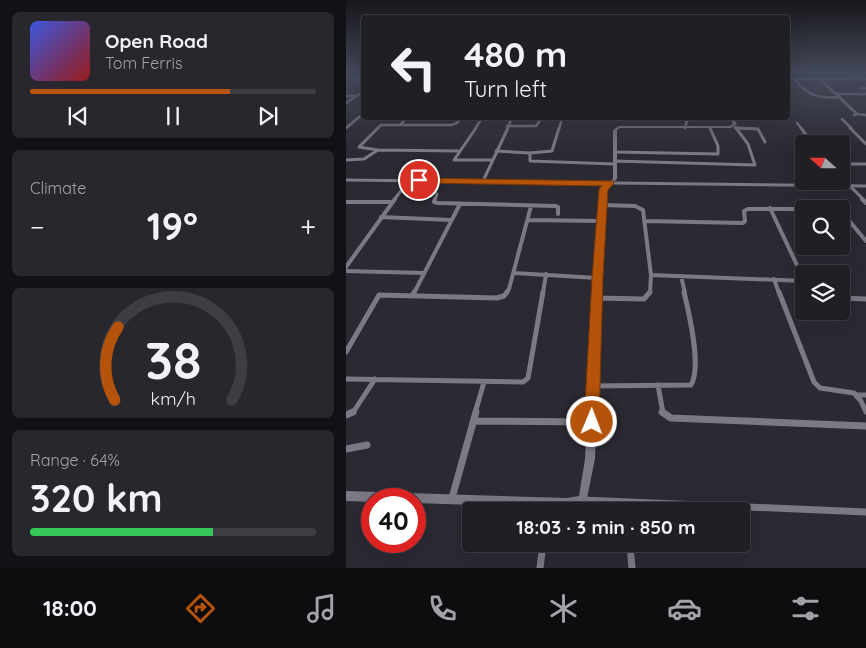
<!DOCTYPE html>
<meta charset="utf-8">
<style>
:root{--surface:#201f26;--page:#28272e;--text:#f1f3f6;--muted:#a2a2a7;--line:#3d3d43;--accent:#b45309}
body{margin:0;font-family:Quicksand,sans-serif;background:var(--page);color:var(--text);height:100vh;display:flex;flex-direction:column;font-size:19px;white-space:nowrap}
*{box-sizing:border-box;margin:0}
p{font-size:16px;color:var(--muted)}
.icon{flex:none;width:28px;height:28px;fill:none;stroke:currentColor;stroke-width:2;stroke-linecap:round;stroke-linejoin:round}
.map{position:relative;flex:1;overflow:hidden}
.drawer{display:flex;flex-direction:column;gap:12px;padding:12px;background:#121115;width:346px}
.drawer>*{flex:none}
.banner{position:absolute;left:15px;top:15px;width:429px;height:105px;border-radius:5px;box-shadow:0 5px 20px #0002,0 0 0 1px var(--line);background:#201f26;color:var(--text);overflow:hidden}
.needle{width:32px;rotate:291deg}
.buttons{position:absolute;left:449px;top:135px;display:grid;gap:10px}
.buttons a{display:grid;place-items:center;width:55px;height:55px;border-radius:5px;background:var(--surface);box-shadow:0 5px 20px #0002,0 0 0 1px var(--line);font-size:25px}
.speed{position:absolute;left:15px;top:488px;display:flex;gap:10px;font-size:25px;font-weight:700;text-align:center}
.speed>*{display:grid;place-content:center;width:65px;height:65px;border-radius:50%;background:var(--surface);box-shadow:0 5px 20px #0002,0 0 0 1px var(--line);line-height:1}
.speed .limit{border:8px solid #d22;background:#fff;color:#111}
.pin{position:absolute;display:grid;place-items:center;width:42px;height:42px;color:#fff;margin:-21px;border:2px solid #fff;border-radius:50%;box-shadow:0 1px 5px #0007}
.me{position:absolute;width:55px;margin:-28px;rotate:1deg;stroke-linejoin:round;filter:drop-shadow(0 0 4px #0008)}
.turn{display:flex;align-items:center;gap:18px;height:105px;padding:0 20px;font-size:22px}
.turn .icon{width:65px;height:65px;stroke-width:2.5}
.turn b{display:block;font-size:35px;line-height:42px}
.big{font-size:38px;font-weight:700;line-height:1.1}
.drawer .widget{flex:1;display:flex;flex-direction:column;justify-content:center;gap:8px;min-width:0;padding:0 18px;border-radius:8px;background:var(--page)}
.drawer .dial{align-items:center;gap:0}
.dial svg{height:130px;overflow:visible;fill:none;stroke:var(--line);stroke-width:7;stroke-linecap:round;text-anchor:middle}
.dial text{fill:var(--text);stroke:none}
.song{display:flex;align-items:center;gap:15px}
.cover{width:60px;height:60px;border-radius:8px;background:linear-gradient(135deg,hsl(230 70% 55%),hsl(0 70% 35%))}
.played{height:5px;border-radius:2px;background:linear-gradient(90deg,var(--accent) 70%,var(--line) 70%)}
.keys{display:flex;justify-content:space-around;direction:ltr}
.heat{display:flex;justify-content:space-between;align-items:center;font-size:28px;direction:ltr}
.charge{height:8px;border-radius:4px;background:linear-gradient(90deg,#34c759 64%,var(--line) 0)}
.trip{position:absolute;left:116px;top:502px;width:288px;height:50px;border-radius:5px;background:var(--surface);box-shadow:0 5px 20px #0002,0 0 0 1px var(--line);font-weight:700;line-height:50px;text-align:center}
.tab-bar{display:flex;height:80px;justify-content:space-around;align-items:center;background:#0d0c0f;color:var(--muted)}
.tab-bar .icon{width:35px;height:35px}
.tab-bar .selected{color:var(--accent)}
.tab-bar b{font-size:22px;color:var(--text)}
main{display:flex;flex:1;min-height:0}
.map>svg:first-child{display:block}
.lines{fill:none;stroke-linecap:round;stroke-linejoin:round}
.street-far4{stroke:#7c7984;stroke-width:2.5}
.street-far3{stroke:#7c7984;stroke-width:3}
.street-far2{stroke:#7c7984;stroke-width:4}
.street-far1{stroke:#7c7984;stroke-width:5}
.street{stroke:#7c7984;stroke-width:7}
.secondary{fill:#7c7984;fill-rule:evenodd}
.route{fill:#b45309;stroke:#753606}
</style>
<main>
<section class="drawer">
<div class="widget">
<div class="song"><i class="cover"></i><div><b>Open Road</b><p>Tom Ferris</p></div></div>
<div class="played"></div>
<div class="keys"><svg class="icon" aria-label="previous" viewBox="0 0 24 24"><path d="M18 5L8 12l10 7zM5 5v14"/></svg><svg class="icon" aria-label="pause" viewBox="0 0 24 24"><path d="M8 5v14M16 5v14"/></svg><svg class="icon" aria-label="next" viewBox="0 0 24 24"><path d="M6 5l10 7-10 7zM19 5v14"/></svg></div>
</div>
<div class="widget"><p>Climate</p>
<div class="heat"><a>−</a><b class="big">19°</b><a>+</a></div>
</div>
<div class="widget dial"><svg viewBox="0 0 100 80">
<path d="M14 69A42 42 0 1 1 86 69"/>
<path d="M14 69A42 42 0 0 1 16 24" stroke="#b45309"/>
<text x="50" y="56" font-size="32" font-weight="700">38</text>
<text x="50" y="72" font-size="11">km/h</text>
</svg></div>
<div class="widget"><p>Range · 64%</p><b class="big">320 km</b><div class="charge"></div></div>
</section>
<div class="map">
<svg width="520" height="568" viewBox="0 0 520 568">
<rect width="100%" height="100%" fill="#2b2932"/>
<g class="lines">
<path class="street-far4" d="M506,73L513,79
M8,79L18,74
M441,79H520
M449,79C461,96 474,99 494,97
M474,79L511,114L508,115
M516,88H520
M491,94H520
M0,96H9
M0,103L18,91
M510,114L520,115
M196,118L289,119
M496,119L506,129
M451,123L456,129
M54,125H105L111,123L115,118
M161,126H190L196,118
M389,127L391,129
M0,128L18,113
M339,128L341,120L387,119
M391,128L411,129
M31,129L35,125H54L61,118
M129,129L136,118
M161,129L166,118
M213,129L216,118"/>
<path class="street-far3" d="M130,128L108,160H146
M391,128L412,129L419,142
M455,128L467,144
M504,128L520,144
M32,150L113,151
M150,151L184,153L206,151L213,128
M269,152L372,154V146L364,128
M184,153V161L269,164
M0,160L18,159L32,150L13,147L32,128
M269,161L409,165L402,144L390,128
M454,163H458
M495,164H520
M0,180L520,186
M137,181L162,128
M504,186L518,200
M48,200L63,180
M89,200L91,194"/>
<path class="street-far2" d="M89,199L88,202L92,203L209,206L212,207V214
M516,199L520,203
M0,202H46
M256,205L289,206L297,210L305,275L304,293
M424,208L458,280
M495,211L520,241
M35,217L105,220
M182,220L255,221
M299,221L397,223L399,221L398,211L402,209H458
M0,267L49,199
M0,271L77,273
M168,273L251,278
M305,275L458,281
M335,276L339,293
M428,279L433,293
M68,293L114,204
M160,293L163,289L185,206
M197,293L200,274"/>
<path class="street-far1" d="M433,292L468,382L474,388L508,393L515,401L520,412
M67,295L68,292
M250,298L298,299L304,292
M495,298L520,299
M0,352L33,295L151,298L158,296L161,292
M0,379L177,382L182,378L197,292
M312,385L317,413
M246,386L345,385C356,367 343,313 338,292
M511,395H520
M4,413L8,411L29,379
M129,413L138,382"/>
<path class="street" d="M316,412L325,418L520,426
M0,415L7,412
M128,421L245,422
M0,449L21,445
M106,498L130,412
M237,500L520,512
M282,503V511
M284,544L286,568
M194,568L197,544"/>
<path class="secondary" d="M0,77L18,79V81L0,79Z
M384,118H387L391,124L385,128H274L271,130V179L259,189L254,278L249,459L240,503L221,508L69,503V499H26V502L0,501V491L221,498L233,496L239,459L248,278L255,189L267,179V130L273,126H384L387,124Z"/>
</g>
<linearGradient id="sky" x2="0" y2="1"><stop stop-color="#18171c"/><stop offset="0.48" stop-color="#44495a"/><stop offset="1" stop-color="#44495a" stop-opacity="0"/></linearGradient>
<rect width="520" height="153" fill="url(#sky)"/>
<path class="route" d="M70,178L267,181L268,183L262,190L257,278L253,422L251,427L246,429L240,427L238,422L246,278L253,189L256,186L73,183L70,182Z"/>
</svg>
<div class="buttons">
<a><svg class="needle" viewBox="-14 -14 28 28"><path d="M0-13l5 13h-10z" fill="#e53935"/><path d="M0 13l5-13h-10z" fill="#a2a2a7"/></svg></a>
<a><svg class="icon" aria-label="search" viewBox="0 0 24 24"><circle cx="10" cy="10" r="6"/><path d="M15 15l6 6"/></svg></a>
<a><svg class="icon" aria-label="layers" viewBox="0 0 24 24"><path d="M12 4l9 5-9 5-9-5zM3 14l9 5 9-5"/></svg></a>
</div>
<div class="speed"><div class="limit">40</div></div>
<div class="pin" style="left:73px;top:180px;background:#d93025"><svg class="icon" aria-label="arrive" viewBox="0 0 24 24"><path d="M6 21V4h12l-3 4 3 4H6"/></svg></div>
<svg class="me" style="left:246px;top:422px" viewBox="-20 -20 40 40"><circle r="17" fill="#b45309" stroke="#fff" stroke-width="3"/><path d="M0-11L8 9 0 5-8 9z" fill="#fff"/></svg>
<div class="trip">18:03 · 3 min · 850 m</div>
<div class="banner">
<div class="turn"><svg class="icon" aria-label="left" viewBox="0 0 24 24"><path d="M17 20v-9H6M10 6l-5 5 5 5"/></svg><div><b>480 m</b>Turn left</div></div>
</div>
</div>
</main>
<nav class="tab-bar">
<b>18:00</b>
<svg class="icon selected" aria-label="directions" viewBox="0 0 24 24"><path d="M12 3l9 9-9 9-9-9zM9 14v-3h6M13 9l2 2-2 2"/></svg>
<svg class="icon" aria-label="music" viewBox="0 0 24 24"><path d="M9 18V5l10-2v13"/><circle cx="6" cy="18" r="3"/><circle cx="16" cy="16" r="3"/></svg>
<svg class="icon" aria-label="phone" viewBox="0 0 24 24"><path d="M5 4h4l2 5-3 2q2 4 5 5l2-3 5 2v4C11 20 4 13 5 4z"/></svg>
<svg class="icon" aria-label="climate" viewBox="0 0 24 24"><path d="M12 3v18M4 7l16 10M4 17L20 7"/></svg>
<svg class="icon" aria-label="car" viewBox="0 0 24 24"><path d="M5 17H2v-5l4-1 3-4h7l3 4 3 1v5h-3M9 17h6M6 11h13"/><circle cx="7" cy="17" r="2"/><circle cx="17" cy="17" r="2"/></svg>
<svg class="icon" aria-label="filters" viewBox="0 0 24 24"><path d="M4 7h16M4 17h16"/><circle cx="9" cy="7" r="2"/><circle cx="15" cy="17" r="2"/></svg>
</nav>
